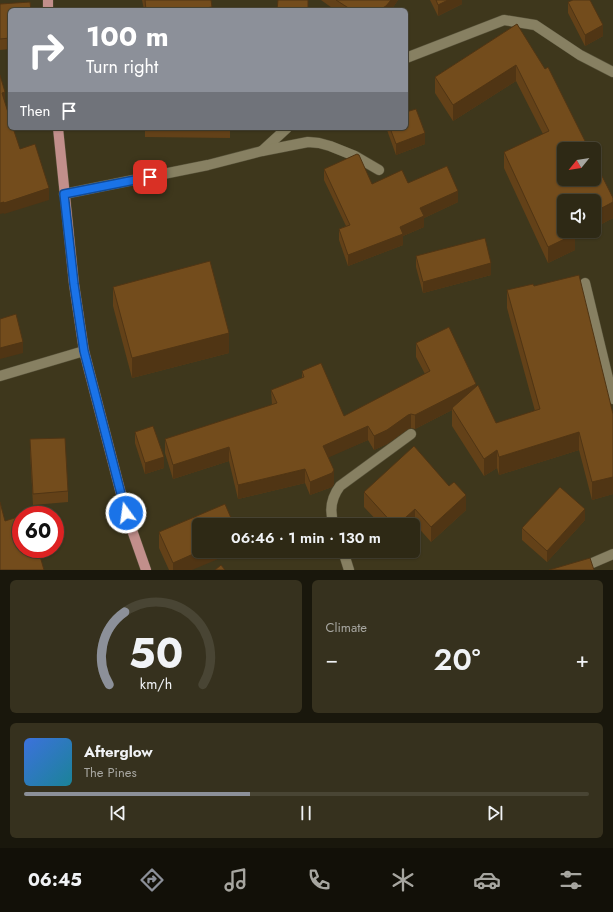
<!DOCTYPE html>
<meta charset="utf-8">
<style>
:root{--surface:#2e2915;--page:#36311e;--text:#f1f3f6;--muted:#a7a6a0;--line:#494534;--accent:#8c9099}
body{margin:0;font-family:Jost,sans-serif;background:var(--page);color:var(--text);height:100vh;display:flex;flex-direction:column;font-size:15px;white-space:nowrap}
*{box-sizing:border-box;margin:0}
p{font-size:13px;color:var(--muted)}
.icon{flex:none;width:22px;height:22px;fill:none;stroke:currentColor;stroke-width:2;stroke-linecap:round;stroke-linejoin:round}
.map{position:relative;height:570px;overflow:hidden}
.panel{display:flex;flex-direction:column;gap:10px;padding:10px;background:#19170c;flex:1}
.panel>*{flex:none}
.hud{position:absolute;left:8px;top:8px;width:400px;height:122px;border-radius:6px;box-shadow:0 1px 3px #0004,0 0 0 1px var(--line);background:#8c9099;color:#fff;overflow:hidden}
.needle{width:26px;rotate:240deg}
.fabs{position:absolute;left:557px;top:142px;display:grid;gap:8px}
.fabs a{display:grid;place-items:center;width:44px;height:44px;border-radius:6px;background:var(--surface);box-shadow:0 1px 3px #0004,0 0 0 1px var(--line);font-size:20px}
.speed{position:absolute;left:12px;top:506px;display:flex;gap:8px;font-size:20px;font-weight:700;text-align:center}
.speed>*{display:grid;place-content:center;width:52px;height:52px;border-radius:50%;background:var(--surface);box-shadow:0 1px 3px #0004,0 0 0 1px var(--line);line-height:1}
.speed .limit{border:6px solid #d22;background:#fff;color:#111}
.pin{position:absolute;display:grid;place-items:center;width:34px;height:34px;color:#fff;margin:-17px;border-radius:8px;box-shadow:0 2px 6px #0006}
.me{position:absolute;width:44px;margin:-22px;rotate:346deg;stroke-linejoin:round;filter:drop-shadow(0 0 3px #0008)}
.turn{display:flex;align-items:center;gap:14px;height:84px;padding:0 12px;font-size:18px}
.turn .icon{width:52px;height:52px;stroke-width:2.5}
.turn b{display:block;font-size:28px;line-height:34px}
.then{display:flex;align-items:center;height:38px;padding:0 12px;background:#0003;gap:8px;font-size:15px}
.big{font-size:30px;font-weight:600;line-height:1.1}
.panel .widget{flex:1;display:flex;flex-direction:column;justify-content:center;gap:6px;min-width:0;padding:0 14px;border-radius:6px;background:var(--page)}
.panel .dial{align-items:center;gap:0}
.dial svg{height:104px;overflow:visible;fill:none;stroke:var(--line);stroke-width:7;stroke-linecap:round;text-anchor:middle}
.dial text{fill:var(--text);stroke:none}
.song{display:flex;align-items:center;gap:12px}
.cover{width:48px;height:48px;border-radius:6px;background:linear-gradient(135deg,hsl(220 70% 55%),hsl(190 70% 35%))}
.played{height:4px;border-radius:2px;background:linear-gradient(90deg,var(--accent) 40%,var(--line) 40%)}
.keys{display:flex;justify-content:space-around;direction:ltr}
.heat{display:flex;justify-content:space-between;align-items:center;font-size:22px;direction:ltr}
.panel .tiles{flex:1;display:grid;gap:10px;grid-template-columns:1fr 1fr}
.widget:last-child{grid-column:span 2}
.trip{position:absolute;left:192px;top:518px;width:228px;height:40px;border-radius:6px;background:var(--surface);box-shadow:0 1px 3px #0004,0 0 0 1px var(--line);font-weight:600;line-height:40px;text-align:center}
.menu{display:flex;height:64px;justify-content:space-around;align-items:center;background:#121008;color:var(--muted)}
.menu .icon{width:28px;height:28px}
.menu .selected{color:var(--accent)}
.menu b{font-size:18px;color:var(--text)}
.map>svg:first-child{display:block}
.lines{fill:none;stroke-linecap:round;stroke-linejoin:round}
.lane-casing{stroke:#58523a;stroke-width:11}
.street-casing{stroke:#58523a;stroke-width:11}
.primary-casing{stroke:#58523a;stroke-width:11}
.lane{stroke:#878062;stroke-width:10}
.street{stroke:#878062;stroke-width:10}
.primary{stroke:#c28f8b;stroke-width:10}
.wall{fill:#634118}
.shaded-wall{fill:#503514}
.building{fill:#734c1c;stroke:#503514}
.route-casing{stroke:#114b97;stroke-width:10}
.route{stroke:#1a73e8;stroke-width:7}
</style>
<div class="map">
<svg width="613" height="570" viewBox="0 0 613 570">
<rect width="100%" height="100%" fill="#3e371c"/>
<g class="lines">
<g class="lane-casing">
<path id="lane" d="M406,58L504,20L535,25L580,55L613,72
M262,151L287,128
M585,283L613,399
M0,376L84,351"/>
</g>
<g class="street-casing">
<path id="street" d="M64,194L208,165L262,151L308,142L319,143L330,146L355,156L379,170
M334,525C329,511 331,498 340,486L411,434
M343,551L349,570
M576,570L613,554"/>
</g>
<g class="primary-casing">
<path id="primary" d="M48,10V0
M58,128L74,284L84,351L126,513L146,570"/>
</g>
<use href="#lane" class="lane"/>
<use href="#street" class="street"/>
<use href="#primary" class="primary"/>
</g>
<path class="wall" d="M142,0H211L212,10H144Z
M321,0H398L391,10H335Z
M430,0H462V4L438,16Z
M568,2L603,36L585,46L568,13Z
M0,4L10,10V49L0,50Z
M517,24L613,218L594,228V201L564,231H588L575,238V250L548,263L504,168V152L543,134L516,81L453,121L435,93V77Z
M145,128H230V138L145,137Z
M387,128H406L425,144L396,155L387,130Z
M324,169L372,184L408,183L458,202L424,218V227L403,236V245L348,266L339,240V229L346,226L324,180Z
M416,256L491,275L423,293L416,267Z
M534,286L613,414V494L592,500L579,450L499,475L497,468L484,476L452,426V410L415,429L411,428L408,429L387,444L374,450L368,440L328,457L334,484L332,487L310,495L305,483L238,499L229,461L173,479L165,453V439L272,405L271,390L302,378V371L344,416L425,374L416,357V343L476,387L496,423L535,411L507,308V290Z
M113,287L229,353L132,378L113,306Z
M135,432L164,468L145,474L135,443Z
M30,439L68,491V502L33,505L30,451Z
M364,492L466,510L431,542L415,524L413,526L381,525L364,507Z
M585,520L547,562L522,540V528Z
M159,532L192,570H169L159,548Z"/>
<path class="shaded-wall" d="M391,0H398L391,10H379Z
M448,0H462V4L438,16V5Z
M603,25V36L585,46V35Z
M516,65V81L453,121V105Z
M5,92V103L2,93Z
M425,133V144L396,155V144Z
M49,188V200L4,214V203Z
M458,191V202L424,218V227L403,236V245L348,266V255L400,227L420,208Z
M4,202V213L0,214V203Z
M613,202V218L594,228V212Z
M570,231H588L575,238V250L548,263V247Z
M491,263V275L423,293V282Z
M229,333V353L132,378V358Z
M23,342V353L0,359V348Z
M476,384V398L452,408V410L415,429V415Z
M411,414V428L408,429L387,444L374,450V436L408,415Z
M368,426V440L323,460V446Z
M579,432V450L499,475V457Z
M229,447V461L173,479V465Z
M497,450V468L484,476V459Z
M164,457V468L145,474V463Z
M305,469V483L238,499V485Z
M334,470V484L332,487L310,495V482Z
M613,477V494L592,500V482Z
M466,495V510L431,542V527Z
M415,509V524L413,526L397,525Z
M585,509V520L547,562V551Z
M200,551H237L192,570H173V563Z"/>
<path class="building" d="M145,0H211L212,7L192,10H146Z
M278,0H308V10H277Z
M336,0H391L386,6L379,10H349L350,9Z
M436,0H448L438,5Z
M573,0H590L603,25L585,35L568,2Z
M30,2L31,10H10V38L0,39V4Z
M517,24L545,69L548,67L589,149H564V179H594V160L613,198V202L594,212V201H564V231H573L575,234L548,247L504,152L549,131L516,65L453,105L435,77Z
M0,75L5,92L2,93L10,119V128H13L20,149L35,144L49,188L4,203V202L0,203Z
M416,109L425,133L396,144L390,128H406V112Z
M357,154L359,155L372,184L402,170L408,183L447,166L458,191L420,208L424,216L400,227L403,234L348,255L339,229L350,225L324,169Z
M485,238L491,263L423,282L416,256Z
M210,261L229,333L132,358L113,287Z
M579,275L613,414V477L592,482L579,432L499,457L497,450L484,459L452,408L478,385L496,423L540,409L507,290L533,284L534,286Z
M16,314L23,342L0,348V319Z
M449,327L476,384L415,415L411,414L408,415L387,430L374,436L368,426L323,446L334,470L332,473L310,482L305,469L238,485L229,447L173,465L165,439L277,403L271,390L304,377L302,371L321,363L344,416L430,371L416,343Z
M153,426L164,457L145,463L135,432Z
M65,438L68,491L33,494L30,439Z
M414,446L449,486L454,482L466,495L431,527L415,509L397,525H394L364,492Z
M560,487L585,509L547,551L522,528Z
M0,502L5,521L21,516V549H38L44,570H0Z
M225,504L234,525H199V551H200L173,563L159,532Z
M590,558L594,570H549Z
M221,565L225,570H215Z"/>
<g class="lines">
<g class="route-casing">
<path id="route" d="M126,513L84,351L74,284L64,194L150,177"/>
</g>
<use href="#route" class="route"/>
</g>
</svg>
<div class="fabs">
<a><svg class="needle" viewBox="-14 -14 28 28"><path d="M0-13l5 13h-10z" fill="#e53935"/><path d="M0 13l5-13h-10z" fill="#a7a6a0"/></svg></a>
<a><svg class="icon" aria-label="sound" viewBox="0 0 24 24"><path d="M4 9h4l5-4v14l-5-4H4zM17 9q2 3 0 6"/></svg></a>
</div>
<div class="speed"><div class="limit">60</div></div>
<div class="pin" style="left:150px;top:177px;background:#d93025"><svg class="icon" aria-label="arrive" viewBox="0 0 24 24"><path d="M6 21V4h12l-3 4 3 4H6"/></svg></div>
<svg class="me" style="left:126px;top:513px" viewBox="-20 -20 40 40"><circle r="17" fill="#1a73e8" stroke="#fff" stroke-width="3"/><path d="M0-11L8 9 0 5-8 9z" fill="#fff"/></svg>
<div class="trip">06:46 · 1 min · 130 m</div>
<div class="hud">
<div class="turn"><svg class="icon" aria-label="right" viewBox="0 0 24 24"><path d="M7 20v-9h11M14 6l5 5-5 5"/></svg><div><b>100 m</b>Turn right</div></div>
<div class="then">Then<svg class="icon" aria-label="arrive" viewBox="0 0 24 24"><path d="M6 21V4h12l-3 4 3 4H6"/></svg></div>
</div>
</div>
<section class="panel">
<div class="tiles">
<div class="widget dial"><svg viewBox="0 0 100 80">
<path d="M14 69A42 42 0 1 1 86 69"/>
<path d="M14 69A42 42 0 0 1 26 13" stroke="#8c9099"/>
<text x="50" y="56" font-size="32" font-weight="700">50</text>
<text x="50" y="72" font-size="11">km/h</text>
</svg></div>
<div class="widget"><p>Climate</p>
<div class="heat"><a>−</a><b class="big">20°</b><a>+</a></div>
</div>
<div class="widget">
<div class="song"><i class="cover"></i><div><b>Afterglow</b><p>The Pines</p></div></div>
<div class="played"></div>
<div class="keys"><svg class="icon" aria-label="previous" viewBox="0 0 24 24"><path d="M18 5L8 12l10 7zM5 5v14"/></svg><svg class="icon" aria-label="pause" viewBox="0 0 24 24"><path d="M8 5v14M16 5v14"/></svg><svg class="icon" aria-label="next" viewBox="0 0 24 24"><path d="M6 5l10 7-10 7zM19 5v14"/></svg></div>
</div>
</div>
</section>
<nav class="menu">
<b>06:45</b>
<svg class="icon selected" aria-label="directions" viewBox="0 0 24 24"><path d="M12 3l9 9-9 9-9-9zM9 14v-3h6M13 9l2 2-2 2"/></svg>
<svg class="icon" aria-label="music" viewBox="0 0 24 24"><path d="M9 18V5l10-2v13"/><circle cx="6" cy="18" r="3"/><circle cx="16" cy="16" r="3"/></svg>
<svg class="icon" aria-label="phone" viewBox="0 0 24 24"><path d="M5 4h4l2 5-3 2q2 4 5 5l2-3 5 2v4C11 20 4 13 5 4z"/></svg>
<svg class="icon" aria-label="climate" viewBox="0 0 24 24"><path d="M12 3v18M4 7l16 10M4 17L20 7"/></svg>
<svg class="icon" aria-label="car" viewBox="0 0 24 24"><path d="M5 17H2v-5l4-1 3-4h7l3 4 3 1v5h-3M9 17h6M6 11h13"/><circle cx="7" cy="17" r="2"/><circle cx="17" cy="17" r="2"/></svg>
<svg class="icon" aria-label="filters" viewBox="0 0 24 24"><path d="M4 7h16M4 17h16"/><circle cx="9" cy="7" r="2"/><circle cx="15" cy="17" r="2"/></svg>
</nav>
